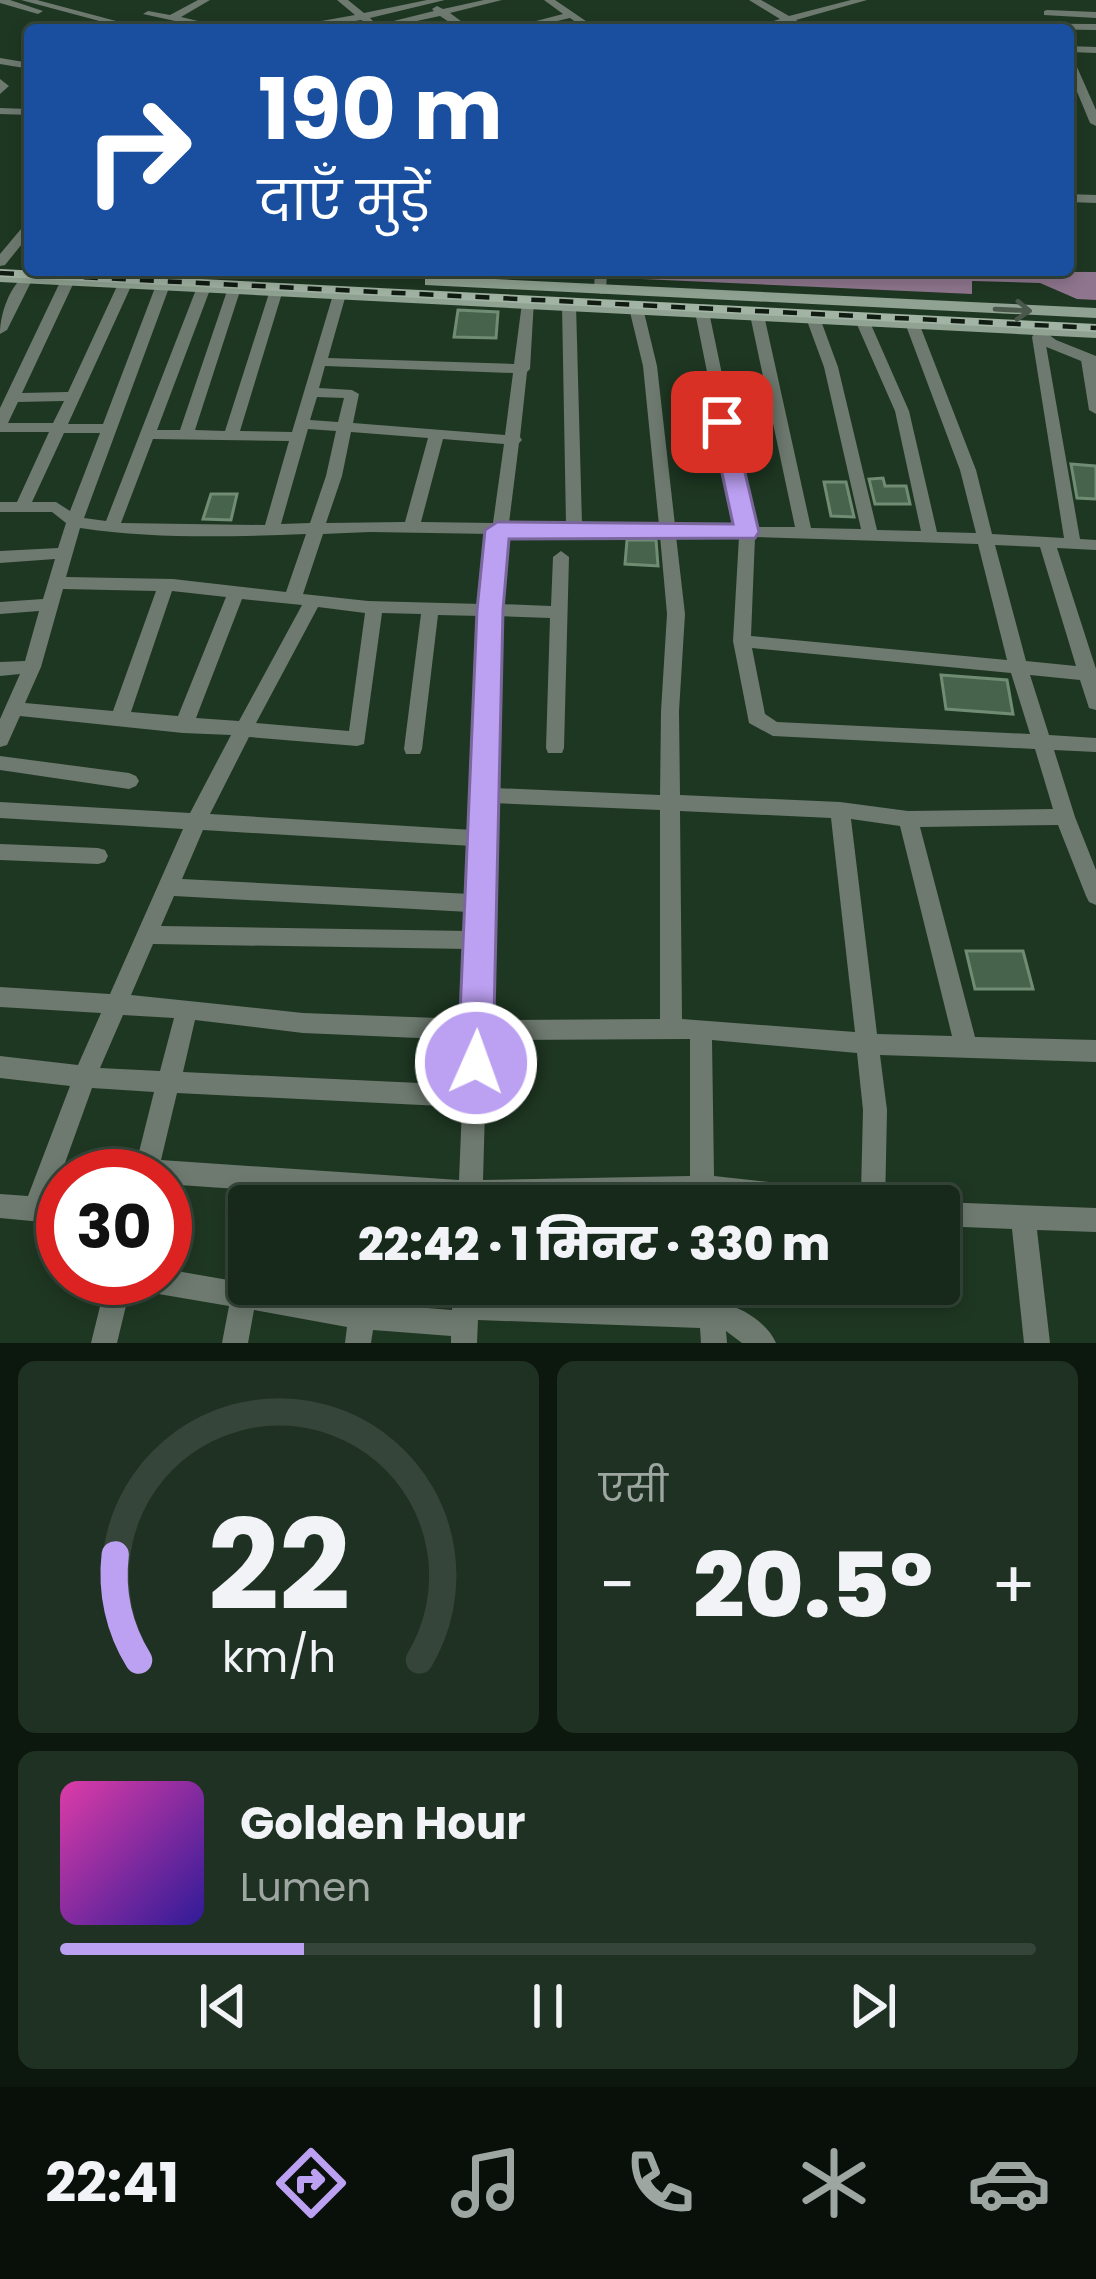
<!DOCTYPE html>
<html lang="hi">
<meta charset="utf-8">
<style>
:root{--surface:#16291a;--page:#1f3123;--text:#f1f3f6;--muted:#9ea6a2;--line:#354539;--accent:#bca0f2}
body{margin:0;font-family:Poppins,"Noto Sans Devanagari",sans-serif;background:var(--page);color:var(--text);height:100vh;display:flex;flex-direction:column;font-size:45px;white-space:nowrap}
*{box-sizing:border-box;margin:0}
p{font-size:39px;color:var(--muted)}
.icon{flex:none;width:66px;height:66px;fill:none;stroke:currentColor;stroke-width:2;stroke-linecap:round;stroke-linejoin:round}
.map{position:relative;height:1343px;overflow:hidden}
.side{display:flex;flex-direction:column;gap:18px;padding:18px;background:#0c170e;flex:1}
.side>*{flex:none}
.hud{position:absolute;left:24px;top:24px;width:1050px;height:252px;border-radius:12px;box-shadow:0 6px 18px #0003,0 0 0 3px var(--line);background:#1a4fa0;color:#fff;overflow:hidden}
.speed{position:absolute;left:36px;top:1149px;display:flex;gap:24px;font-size:60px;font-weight:700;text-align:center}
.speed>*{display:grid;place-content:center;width:156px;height:156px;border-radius:50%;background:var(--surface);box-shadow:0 6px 18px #0003,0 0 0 3px var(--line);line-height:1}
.speed .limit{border:18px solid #d22;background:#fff;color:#111}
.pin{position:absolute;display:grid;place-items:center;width:102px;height:102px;color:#fff;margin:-51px;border-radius:24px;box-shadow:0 6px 18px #0006}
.me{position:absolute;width:132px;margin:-66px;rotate:2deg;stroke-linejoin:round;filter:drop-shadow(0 0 9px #0008)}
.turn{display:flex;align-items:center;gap:42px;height:252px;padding:0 36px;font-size:54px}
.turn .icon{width:156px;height:156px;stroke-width:2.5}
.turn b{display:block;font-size:84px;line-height:102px}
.big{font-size:90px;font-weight:800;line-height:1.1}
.side .card{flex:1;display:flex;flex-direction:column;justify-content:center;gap:18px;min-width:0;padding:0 42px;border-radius:18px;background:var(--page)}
.side .dial{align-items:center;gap:0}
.dial svg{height:312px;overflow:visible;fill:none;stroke:var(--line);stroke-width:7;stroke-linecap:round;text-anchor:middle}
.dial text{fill:var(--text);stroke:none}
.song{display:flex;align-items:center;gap:36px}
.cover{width:144px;height:144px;border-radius:18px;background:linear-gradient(135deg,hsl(320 70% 55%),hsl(250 70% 35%))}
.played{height:12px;border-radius:6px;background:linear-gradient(90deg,var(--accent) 25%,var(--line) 25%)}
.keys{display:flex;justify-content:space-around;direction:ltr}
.heat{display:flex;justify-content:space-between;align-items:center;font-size:66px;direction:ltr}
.side .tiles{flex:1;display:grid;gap:18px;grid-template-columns:1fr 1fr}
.card:last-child{grid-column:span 2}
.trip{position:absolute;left:228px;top:1185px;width:732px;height:120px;border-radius:12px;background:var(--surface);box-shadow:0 6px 18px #0003,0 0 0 3px var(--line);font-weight:800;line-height:120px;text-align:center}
.menu{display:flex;height:192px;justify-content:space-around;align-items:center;background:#09100a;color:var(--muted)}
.menu .icon{width:84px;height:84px}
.menu .on{color:var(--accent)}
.menu b{font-size:54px;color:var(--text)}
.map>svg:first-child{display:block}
.water{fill:#8f768e}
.building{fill:#48634c;stroke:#708c73;stroke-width:3}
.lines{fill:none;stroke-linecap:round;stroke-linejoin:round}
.minor{fill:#6e7a6f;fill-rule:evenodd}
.tertiary{fill:#6e7a6f;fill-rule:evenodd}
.secondary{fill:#90a392;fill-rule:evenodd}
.rail-casing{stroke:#a2b4a4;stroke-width:8}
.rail{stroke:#101b12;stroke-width:4.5;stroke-dasharray:14;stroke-linecap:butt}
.oneway{stroke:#4a584c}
.route{fill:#bca0f2;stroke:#7a689d;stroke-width:3}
</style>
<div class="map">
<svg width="1096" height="1343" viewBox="0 0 1096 1343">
<rect width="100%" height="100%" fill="#1e3722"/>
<path class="water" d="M443,270L1096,272V300L1077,299L1040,283L972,281V294Z"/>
<path class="building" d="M458,310L498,312L496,338L454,337Z
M1071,464L1096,466V499L1077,498Z
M883,478L885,486H906L910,504H875L869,479Z
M824,482H846L854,517L831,516Z
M211,494H237L231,520L203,519Z
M627,540H656L658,566L625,564Z
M941,675L1007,680L1013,714L946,709Z
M966,951H1023L1033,989H975Z"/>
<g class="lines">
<path class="minor" d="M0,0H10L43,11L38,14L0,3Z
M21,0H37L150,30H133Z
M198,0H210L181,17L236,30H216L143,14L148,11L170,15Z
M337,0H348L364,13L427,0H445L370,18L373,21L368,24L361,20L302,30H271L355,15Z
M484,0H502L450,13L473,30H461L440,16L375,30H357L434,11L432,9L437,6L443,9Z
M544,0H555L599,30H587L570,18L519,30H501L563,14Z
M749,0H761L789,16L851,0H867L796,20L811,30H799L787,23L760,30H744L780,19Z
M1047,10L1096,12V18L1044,15V11Z
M959,23L1096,24V30L956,28L954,26Z
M1068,46L1096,47V53L1068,52Z
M1068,55L1073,58L1096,110V126L1090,123L1068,70Z
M0,58L30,63V69L0,64Z
M0,79L9,86L0,94Z
M0,108L30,109V115L0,114Z
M1068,194L1096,195V203L1068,202Z
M30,222V234L5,265L0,266V254L26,223Z
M463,270H475L471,286L459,283Z
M595,270H607L606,293L601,294L594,290Z
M26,274L33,278L7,330L0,334C0,313 10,286 26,274Z
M68,276L75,280L22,393L68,392L118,284L125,280L132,284L68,424H103L156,285L163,281L170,285L84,518L106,521L197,287L204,283L211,287L157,430H180L229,285L241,288L195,430L225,431L271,287L276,286L283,290L240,431L292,432L335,288H345L347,291L328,358L514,364L522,303L529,299L534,300L530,369L527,372L520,437L522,440L519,443L509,523L566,524L562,305L569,301L576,305L582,524L659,525L643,366L629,308L636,304L643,308L657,366L675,525L738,526L695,312L702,308L709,312L754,527H795L750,315L757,311L764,315L811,528L861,529L824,367L806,318L813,314L820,318L838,367L877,530L921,531L895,411L855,320L862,316L869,320L909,411L937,532L976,533L960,470L905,323L912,319L919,323L976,470L992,534L1064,538L1032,337L1034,334H1044L1080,539L1096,540V550L1057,548L1096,669V710L1089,708L1080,680L1030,675L1049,735L1096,738V752L1054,750L1075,817L1096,870V905L1089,902L1086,896L1058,825L920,827L975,1037L1096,1040V1062L880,1055L887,1110L885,1206H764L714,1200V1206H690V1201L458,1206L276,1192L273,1206L249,1207L252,1190L165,1184V1176H133L154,1092L92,1088L52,1199L63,1200V1224L0,1218V1194L28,1196L70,1086L0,1078V1056L78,1065L101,1013L0,1007V987L110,994L183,829L0,818V802L190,813L231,735L183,733L20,716L7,745L0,747V719L20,674L0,676V662L25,661L39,611L0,614V602L43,599L55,559L0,563V551L58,548L66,523L52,512H0V502H17L49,432H0V408L61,280ZM325,366L513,373L505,435L353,423L359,394L352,390L319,388ZM317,397L344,398L338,422L310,420ZM64,401L53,423H8L18,402ZM308,429L336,431L326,476L310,523L281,524ZM351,432L428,438L405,522L326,523L342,476ZM64,433H100L70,511L56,502H32ZM153,439L289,441L265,525L121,523ZM443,439L504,444L493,523L421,522ZM80,528C154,539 230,537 306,534L286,592L173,579L66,577ZM370,532L492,534L482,604L368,601L303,594L323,534ZM508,534L567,535L574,538L581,535L660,536L667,614L661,711L660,795L494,788L498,616L550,618L546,748L548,753H562L564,748L569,557L561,551L553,557L551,606L499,604ZM676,536L739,537L733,641L749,723L773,736L1035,749L1053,809L908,811L840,802L680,795L679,711L685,614ZM755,537L978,544L1007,660L751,636ZM995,545L1040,547L1076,666L1026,661ZM63,589L156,591L113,711L25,703L41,667ZM172,591L226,597L178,716L131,712ZM242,599L302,605L239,721L196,718ZM318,607L365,613L349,731L256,723ZM382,613L421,614L404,749L406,754H420L422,749L438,615L481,616L473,830L210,814L249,737L357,746L364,744ZM752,648L1011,673L1030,734L777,722L765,714ZM493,803L660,810V1019L487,1020L492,845L495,839L493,834ZM680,811L831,818L855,1032L682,1019ZM851,819L900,826L952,1036L877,1034ZM203,830L472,846L470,894L182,879ZM174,896L469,912V931L161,926ZM153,944L468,949L465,1019L303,1013L131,995ZM123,1015L174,1018L160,1071L100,1068ZM195,1020L303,1033L464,1040L462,1085L183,1072ZM690,1039V1176L483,1180L487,1040ZM712,1040L857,1053L863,1110L861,1192L714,1176ZM177,1093L462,1107L459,1180L161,1160Z
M1088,356L1093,357L1096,366V414L1089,410L1081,360Z
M0,756L129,773L136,776L139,781L136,786L129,789L0,770Z
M0,844L98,848L105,850L108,856L105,862L98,864L0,860Z
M939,1202L1096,1208V1232L1037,1230L1050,1343H1024L1012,1229L939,1226V1206H930Z
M249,1254V1284L351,1301L354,1284H380L377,1304L452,1310L453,1284H479V1294L698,1301L696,1284H722L724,1304C744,1308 768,1324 776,1343H742L726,1331L727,1343H701L700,1328L478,1320L477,1343H451V1336L373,1330L371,1343H345L347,1327L254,1310L248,1343H222L229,1306L141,1291L131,1285L117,1343H91L107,1278H165V1269L234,1281L240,1258Z"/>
<path class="tertiary" d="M1036,325L1056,340L1096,356V367L1044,346L1028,330Z"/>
<path class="secondary" d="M0,272L1096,328V338L0,282Z
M431,276L1096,308V318L425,285V277Z"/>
<g class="rail-casing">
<path id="rail" d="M0,273L1096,328"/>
</g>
<use href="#rail" class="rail"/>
</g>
<defs><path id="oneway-shaft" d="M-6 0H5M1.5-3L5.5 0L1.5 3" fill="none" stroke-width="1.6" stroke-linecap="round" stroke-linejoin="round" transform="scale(3)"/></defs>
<use class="oneway" href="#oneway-shaft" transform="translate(1013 310) rotate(3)"/>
<path class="route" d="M722,415L733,422L759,532L755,538L509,539L503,610L493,1063L488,1075L476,1079L463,1075L458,1063L477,610L485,530L497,522L733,524L711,422Z"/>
</svg>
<div class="speed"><div class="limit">30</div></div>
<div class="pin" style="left:722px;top:422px;background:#d93025"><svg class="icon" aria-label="arrive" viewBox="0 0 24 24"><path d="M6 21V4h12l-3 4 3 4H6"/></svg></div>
<svg class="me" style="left:476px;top:1063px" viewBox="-20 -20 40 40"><circle r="17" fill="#bca0f2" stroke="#fff" stroke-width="3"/><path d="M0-11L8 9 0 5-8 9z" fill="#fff"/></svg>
<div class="trip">22:42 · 1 मिनट · 330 m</div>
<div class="hud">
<div class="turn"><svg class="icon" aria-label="right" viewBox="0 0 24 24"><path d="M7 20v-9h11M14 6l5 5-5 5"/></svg><div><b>190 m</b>दाएँ मुड़ें</div></div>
</div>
</div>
<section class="side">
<div class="tiles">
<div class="card dial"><svg viewBox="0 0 100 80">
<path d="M14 69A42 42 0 1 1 86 69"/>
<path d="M14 69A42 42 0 0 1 8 42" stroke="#bca0f2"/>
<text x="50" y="56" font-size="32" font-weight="700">22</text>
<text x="50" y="72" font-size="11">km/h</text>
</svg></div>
<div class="card"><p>एसी</p>
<div class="heat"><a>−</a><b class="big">20.5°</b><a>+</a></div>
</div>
<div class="card">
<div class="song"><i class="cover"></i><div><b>Golden Hour</b><p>Lumen</p></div></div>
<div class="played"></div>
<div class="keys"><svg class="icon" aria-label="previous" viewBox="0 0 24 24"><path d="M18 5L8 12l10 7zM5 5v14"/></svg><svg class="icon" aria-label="pause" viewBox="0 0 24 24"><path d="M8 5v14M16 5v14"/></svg><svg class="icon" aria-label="next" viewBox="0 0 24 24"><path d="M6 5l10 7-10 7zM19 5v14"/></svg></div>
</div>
</div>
</section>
<nav class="menu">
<b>22:41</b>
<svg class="icon on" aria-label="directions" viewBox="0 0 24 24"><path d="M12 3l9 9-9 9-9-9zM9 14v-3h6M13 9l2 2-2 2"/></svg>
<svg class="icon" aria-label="music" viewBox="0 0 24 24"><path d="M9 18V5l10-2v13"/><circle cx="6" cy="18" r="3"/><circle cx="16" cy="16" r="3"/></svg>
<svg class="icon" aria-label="phone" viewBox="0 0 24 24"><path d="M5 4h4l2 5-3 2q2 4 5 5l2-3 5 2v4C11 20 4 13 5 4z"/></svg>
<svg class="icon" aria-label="climate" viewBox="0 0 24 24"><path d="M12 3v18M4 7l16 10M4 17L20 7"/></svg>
<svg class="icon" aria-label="car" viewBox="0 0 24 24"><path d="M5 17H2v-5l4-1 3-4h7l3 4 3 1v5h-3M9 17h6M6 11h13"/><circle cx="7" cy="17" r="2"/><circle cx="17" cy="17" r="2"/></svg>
</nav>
